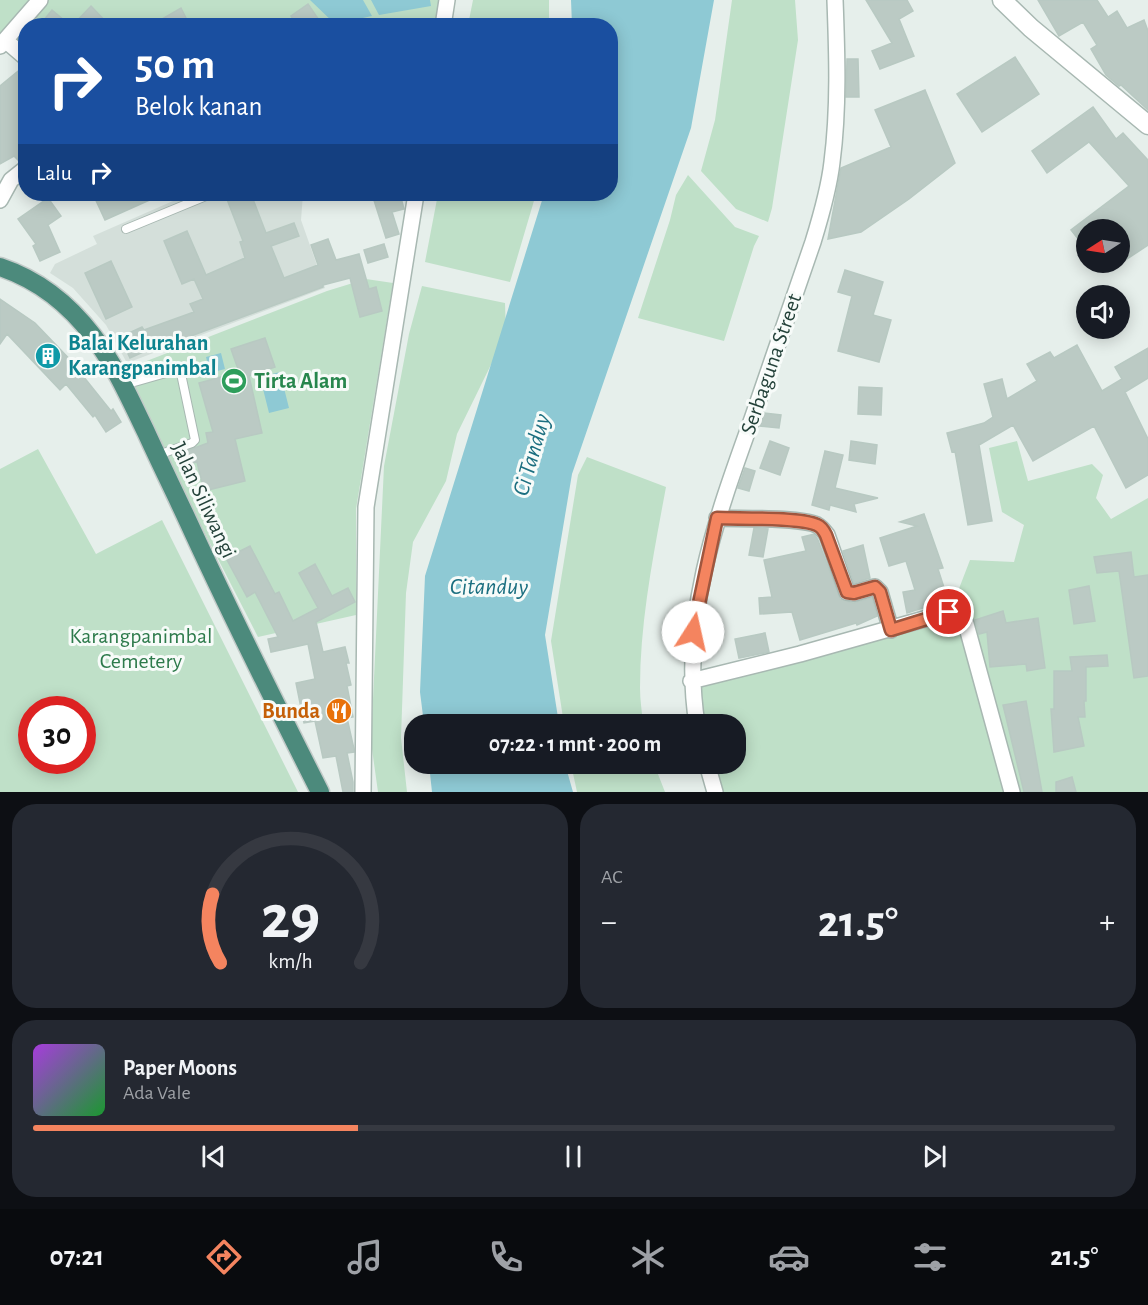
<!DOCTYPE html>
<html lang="id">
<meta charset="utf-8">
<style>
:root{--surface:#171b24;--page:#242831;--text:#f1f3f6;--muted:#9ea1a6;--line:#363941;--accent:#f4845f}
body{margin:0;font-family:"Alegreya Sans",sans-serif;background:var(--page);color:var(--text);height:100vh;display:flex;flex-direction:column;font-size:22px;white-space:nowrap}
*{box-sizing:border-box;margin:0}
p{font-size:20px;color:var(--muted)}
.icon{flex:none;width:33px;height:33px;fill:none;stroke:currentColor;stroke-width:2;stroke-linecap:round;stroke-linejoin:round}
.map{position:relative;height:792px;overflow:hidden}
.side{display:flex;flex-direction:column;gap:12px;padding:12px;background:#0d0f14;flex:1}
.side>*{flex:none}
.hud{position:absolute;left:18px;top:18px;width:600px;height:183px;border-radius:24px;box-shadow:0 3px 15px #0003;background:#1a4fa0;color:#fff;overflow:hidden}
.needle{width:39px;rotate:258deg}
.buttons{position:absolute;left:1076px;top:219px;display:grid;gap:12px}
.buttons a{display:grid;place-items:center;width:54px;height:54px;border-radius:50%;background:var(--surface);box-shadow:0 3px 15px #0003;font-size:30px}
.speed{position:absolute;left:18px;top:696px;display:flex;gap:12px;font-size:30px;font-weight:700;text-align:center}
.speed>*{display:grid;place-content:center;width:78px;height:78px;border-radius:50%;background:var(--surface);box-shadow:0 3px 15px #0003;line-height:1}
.speed .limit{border:9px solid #d22;background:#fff;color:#111}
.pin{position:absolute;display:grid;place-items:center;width:51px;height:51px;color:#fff;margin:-26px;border:3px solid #fff;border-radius:50%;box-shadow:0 2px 6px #0007}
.me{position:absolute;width:66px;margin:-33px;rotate:10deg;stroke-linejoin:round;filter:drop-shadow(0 0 4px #0008)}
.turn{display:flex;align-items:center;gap:21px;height:126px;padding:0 18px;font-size:27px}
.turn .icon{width:78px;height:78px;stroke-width:2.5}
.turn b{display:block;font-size:42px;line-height:51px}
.then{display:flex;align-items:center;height:57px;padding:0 18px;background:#0003;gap:12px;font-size:22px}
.big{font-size:45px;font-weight:700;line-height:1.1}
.side .tile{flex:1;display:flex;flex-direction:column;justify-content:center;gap:9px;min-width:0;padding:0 21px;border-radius:24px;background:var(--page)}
.side .dial{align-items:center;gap:0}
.dial svg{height:156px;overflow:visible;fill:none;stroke:var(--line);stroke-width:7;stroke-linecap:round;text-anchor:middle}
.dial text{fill:var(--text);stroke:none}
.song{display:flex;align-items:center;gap:18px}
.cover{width:72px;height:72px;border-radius:9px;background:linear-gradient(135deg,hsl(280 70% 55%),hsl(130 70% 35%))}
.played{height:6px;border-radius:3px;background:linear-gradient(90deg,var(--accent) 30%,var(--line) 30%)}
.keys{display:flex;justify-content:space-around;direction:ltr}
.heat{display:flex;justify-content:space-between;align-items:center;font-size:33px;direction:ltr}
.side .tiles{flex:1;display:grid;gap:12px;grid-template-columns:1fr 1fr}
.tile:last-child{grid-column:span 2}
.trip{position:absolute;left:404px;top:714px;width:342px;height:60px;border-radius:24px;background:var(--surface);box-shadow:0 3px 15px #0003;font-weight:700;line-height:60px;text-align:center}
.tabs{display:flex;height:96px;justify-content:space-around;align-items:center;background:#090b0e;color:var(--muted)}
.tabs .icon{width:42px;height:42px}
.tabs .selected{color:var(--accent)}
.tabs b{font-size:27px;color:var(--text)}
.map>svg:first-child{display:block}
.built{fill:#d4dfda}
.green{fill:#bfe0c8;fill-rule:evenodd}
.water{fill:#8ec9d4}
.building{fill:#bbcac4;stroke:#b8c9c2;stroke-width:1.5}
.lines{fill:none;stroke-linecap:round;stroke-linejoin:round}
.service-casing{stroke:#a8b8b2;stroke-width:10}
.minor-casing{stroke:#a8b8b2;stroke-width:18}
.tertiary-casing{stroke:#a8b8b2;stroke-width:21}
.trunk-casing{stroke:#c2cac8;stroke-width:21}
.service{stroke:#fff;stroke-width:8}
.minor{stroke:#fff;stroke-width:15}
.tertiary{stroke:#fff;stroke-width:18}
.trunk{stroke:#4c8a7c;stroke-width:18}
.route-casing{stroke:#9f563e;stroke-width:15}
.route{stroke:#f4845f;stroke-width:10}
.labels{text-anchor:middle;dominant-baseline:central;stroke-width:6;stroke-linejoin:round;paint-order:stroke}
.culture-label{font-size:22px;font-weight:bold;fill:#0d838f;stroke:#f7fbf9;text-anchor:start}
.street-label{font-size:22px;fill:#24423a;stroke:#f7fbf9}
.leisure-label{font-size:22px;font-weight:bold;fill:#27864d;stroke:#f7fbf9;text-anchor:start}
.park-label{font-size:22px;fill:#2d7a4b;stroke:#f7fbf9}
.food-label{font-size:22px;font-weight:bold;fill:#c56008;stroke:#f7fbf9;text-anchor:end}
.water-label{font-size:24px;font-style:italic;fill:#1c6f80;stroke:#f7fbf9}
</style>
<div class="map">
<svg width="1148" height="792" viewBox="0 0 1148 792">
<rect width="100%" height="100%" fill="#e6efeb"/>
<path class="built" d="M189,194H303L301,220L325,288L127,363L106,325L73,288L50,273L55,264L97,244L93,236Z"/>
<path class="green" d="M0,0H440L436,25L26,26L25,48L6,31L0,37Z
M473,0H549V25H468Z
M732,0H795L798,40L772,208L768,222L736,209L701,171L715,120Z
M688,175L735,227L759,236L754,246L724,341L638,318L670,220L676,195Z
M438,194H536L510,282L425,262Z
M366,279L393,283L356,509V615L258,637L161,448L126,369L327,291Z
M422,286L505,303L506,334L457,434L446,481L413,542L406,593L401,738L407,792H378L371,742L384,466L409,334Z
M1017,441L1028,481L1092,464L1103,475L1096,498L1111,519L1148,498V792H722L712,764H735V724H702L699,681L909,627L945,625L970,560L1014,562L1024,525L1002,512L989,448Z
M38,449L96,554L162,520L298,792H0V469ZM32,710H82V760H32Z
M587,457L666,487C654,552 640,620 640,688C640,700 642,712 643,724H564L551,641L578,475Z
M571,764H654L665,792H577Z"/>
<path class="water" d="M310,0H363L372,16L335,24Z
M371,0H430L431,6L379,15Z
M571,0H714L691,128L572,474L545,635L559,724H424L420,692L425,576L544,194H610V26L572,25Z
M221,353L225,369L210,373L206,357Z
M280,372L289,408L269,413L260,377Z
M429,764H565L573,792H432Z"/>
<path class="building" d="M866,0H907L913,11L899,19L914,56L880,69L872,51L892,43Z
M1038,0H1097L1108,17L1117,11L1127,28L1144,20L1148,31V110L1121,85L1119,86L1106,75L1091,49L1097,45L1083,22L1059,36Z
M308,4L323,26H297L291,16Z
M91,6L110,26H72Z
M181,8L190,26H150Z
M52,10L71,26H39Z
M1015,57L1039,94L982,132L957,94Z
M847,59H858L859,97H846Z
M23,67L26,68V92L20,97L26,102V124L18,131L26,140V156L19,161L14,156L0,164V86Z
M925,90L955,163L909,199L861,232L828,239L841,168L891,147L875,110Z
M1093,107L1116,139L1123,133L1148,160V245L1124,261L1119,253V230H1086V249L1071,230L1129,186L1089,142L1047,173L1032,151Z
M93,194H163L105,220Z
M225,194H251L266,233L294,223L299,236L271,246L284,278L318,265L311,245L328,239L336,260L359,254L369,289L376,287L382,311L360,317L350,278L323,285V287L164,346L163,343L130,358L120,337L142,327L144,330L194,312L190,304L203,299L194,279L182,284L164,241L187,231L206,275L245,258L240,242L243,241Z
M372,194H400L404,209L392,212L399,234L386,238Z
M48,198L61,216L48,225L60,252L40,261L33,246L36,244L18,219Z
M384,244L388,257L368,263L364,250Z
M111,261L132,307L106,319L85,273Z
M845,270L883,282L873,315L891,320L879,362L838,351L852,296L838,292Z
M0,299L35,323L80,370L79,371L111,411L113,409L121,422L106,432L95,415L93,417L66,384L60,390L7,334L0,344Z
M265,338L275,367L249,376L262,433L235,439L245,481L204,491L197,462L178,466L175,455L208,443L206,433L213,432L199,383L239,372L231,349Z
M1077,345L1102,391L1122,379L1115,367L1148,348V378L1125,392L1148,439V475L1126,488L1094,426L1033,461L1013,425L979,445L992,521L968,525L955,451L952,452L947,433L984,423L993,417L984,384L1002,379L1007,399L1037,381L1027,364L1050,352L1054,358Z
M859,387L882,388L881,415L858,414Z
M764,413L781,415L779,428L760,426Z
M770,441L789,448L780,475L760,468Z
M851,441L877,445L875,464L849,460Z
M825,451L843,455L835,488L878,498L854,504L856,512L830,505L829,510L812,505Z
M745,468L755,471L749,491L738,488Z
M924,514L943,568L938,569L948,600L907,613L903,592L915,590L906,561L889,566L880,538L917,526L900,522Z
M754,528L768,529L763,557L749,555Z
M814,534L818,540L840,599L853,603L872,598L877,616L857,625L856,623L800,640L792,612L760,614L759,598L772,597L764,560L806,551L802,537Z
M863,545L870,578L854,583L843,551Z
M250,546L275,594L279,592L293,621L318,608L299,573L315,564L332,596L348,588L355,602L316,622L323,652L345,647L349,663H346L351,685L347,686L353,717L347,718L354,749V752L347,753L353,782V792H343L336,756L323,758L315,721L304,723L296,683L315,679L308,644L271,652L268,639L278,637L255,592L247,597L226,558Z
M1131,552L1134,577L1148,575V676L1134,678L1119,571L1097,573L1094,557Z
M1089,586L1095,621L1074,624L1069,590Z
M1003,611L1006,623L1038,618L1045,668L1027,671L1026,664L990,667L987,632L979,634L975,620Z
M765,633L769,652L739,658L735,639Z
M1107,655L1108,666L1086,667V701H1084L1085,717H1078L1084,746L1054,752L1051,709H1054V671H1072L1070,657Z
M1026,701L1042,792H1024L1003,705Z
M1072,777L1076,792H1056V782Z"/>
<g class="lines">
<g class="service-casing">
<path id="service" d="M126,229L211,194
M124,385L180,369L195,440L192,443L158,455"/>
</g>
<g class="minor-casing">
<path id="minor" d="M443,26L447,0
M5,40L26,58
M0,46L40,0
M0,200L11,180L26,168
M717,518C739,519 800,517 817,525C821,527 824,531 827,535L847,592L854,593L875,587L880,592L891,630
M691,681L800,654L949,612L958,614L966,624L1012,792
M697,724C680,617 716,519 752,419C772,360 793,301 813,242C821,216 829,189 832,162C839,108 837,53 835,0
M707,764L715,792
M363,792L366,507L416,194"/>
</g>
<g class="tertiary-casing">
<path id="tertiary" d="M1002,0L1031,28L1148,125"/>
</g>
<g class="trunk-casing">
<path id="trunk" d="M0,267C39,280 68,303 93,336C115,365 130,399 146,432C161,465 177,497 192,530C233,619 276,705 320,792"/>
</g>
<use href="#service" class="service"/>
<use href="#minor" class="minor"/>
<use href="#tertiary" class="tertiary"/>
<use href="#trunk" class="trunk"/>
</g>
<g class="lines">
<g class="route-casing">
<path id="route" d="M693,632L717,518C739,519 800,517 817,525C822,527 824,531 826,535L847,592L854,593L875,587L880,592L891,630L949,612"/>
</g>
<use href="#route" class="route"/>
</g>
<defs>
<g id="building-disc" transform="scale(1.35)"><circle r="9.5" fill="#0f9aa8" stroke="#f7fbf9"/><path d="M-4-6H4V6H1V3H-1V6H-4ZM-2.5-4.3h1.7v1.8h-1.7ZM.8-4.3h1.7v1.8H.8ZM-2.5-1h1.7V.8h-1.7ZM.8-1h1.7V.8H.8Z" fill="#fff"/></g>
<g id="stadium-disc" transform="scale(1.35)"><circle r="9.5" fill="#2e9e5b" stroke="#f7fbf9"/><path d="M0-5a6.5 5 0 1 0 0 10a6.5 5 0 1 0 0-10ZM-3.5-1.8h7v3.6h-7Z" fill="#fff"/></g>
<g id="restaurant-disc" transform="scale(1.35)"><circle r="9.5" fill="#e8710a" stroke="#f7fbf9"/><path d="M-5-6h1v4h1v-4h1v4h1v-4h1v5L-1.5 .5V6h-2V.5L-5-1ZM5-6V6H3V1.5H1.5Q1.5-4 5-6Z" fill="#fff"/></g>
</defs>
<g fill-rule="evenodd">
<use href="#building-disc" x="48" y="356"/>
<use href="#stadium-disc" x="234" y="381"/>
<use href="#restaurant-disc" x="339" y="711"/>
</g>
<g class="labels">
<g class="culture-label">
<text x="68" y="343">Balai Kelurahan<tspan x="68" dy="25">Karangpanimbal</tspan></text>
</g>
<g class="street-label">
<text transform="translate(771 364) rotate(-71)">Serbaguna Street</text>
<text transform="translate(204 500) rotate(65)">Jalan Siliwangi</text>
</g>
<g class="leisure-label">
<text x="254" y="381">Tirta Alam</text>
</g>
<g class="park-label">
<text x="141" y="636">Karangpanimbal<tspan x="141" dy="25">Cemetery</tspan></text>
</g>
<g class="food-label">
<text x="320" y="711">Bunda</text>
</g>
<g class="water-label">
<text transform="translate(532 455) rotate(-74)">Ci Tanduy</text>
<text x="489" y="587">Citanduy</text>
</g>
</g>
</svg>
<div class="buttons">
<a><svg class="needle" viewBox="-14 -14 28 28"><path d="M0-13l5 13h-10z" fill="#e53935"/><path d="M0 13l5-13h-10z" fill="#9ea1a6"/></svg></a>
<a><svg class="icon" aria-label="sound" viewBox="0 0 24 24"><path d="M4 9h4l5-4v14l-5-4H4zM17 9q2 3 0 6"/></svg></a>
</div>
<div class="speed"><div class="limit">30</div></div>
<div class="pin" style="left:949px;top:612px;background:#d93025"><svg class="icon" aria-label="arrive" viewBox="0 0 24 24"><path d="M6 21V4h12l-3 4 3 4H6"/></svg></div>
<svg class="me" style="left:693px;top:632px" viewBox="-20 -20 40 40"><circle r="19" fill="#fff"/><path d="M0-13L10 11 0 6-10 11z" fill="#f4845f"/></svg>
<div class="trip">07:22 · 1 mnt · 200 m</div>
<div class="hud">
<div class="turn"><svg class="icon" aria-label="right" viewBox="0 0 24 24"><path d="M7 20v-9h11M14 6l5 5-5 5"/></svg><div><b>50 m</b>Belok kanan</div></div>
<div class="then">Lalu<svg class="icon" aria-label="right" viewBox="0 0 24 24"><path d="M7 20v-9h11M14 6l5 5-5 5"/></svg></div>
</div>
</div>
<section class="side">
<div class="tiles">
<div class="tile dial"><svg viewBox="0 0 100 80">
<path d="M14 69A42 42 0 1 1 86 69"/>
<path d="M14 69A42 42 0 0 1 10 34" stroke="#f4845f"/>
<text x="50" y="56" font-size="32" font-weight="700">29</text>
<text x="50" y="72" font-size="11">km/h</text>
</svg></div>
<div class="tile"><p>AC</p>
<div class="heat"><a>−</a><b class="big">21.5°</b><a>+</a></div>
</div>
<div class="tile">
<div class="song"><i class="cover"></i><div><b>Paper Moons</b><p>Ada Vale</p></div></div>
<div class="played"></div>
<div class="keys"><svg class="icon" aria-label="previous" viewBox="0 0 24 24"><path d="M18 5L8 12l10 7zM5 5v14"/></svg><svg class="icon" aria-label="pause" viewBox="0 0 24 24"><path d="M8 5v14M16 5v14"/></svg><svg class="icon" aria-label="next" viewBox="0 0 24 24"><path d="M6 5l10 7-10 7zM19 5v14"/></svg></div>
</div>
</div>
</section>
<nav class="tabs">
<b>07:21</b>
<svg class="icon selected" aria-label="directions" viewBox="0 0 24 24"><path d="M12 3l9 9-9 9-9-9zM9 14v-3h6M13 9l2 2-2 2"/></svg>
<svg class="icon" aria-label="music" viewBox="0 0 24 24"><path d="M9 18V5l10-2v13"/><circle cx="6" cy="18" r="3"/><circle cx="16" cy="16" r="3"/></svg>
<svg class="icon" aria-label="phone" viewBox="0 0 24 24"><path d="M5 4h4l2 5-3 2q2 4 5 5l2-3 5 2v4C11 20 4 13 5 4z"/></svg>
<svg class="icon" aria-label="climate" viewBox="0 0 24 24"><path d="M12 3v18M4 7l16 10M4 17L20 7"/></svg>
<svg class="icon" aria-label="car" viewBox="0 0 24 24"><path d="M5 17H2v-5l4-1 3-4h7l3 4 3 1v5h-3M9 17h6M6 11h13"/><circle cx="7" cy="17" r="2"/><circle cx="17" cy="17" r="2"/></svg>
<svg class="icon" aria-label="filters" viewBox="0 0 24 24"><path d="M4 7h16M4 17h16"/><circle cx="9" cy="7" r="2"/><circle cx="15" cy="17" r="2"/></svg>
<b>21.5°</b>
</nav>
